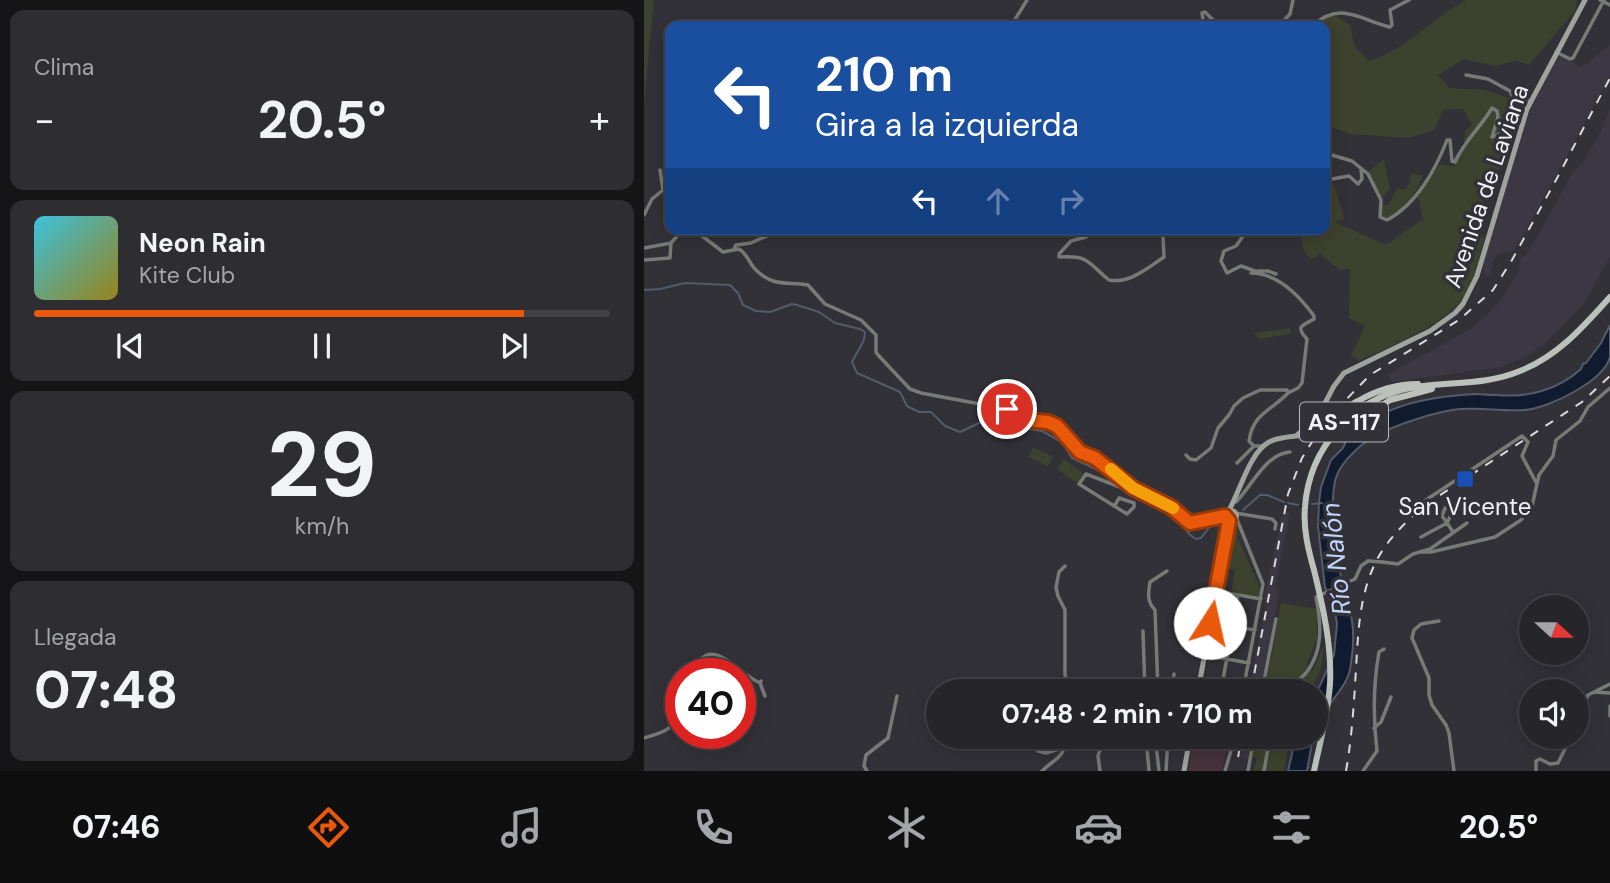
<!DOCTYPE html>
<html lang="es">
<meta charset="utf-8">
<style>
:root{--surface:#262529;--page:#2e2d31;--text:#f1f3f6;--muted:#a4a5a8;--line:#424246;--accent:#ea580c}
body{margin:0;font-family:"DM Sans",sans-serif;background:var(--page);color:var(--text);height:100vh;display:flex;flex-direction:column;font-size:26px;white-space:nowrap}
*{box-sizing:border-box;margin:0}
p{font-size:23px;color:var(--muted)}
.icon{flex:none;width:38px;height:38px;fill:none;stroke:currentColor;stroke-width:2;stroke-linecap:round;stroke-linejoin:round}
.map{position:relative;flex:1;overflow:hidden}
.sheet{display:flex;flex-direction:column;gap:10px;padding:10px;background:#151417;width:644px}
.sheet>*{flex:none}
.guide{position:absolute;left:21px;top:21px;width:665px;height:214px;border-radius:14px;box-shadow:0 4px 18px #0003,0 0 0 2px var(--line);background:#1a4fa0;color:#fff;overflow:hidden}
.needle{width:46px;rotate:111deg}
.controls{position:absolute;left:875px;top:595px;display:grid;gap:14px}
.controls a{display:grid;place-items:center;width:70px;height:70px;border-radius:50%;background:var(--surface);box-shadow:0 4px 18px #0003,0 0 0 2px var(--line);font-size:35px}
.speed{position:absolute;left:21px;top:658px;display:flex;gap:14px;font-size:35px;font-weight:700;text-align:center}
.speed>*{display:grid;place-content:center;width:91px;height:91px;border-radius:50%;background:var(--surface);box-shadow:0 4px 18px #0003,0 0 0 2px var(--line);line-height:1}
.speed .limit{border:10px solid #d22;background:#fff;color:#111}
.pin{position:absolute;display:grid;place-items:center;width:60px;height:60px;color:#fff;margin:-30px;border:4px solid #fff;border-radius:50%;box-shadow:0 2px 7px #0007}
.me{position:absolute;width:77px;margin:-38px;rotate:10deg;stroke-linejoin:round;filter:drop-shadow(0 0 5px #0008)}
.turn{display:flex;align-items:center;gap:24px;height:147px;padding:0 35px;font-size:32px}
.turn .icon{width:91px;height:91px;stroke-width:2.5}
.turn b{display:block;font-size:49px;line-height:60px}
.lanes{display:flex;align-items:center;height:66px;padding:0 35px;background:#0003;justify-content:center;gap:35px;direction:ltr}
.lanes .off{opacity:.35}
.big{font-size:52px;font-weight:700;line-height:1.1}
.sheet .widget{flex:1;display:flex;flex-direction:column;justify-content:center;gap:10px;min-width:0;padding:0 24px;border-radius:14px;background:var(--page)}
.sheet .dial{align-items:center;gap:0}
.dial b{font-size:91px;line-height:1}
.song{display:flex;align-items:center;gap:21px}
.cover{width:84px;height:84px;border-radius:10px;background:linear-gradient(135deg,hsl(190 70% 55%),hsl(50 70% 35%))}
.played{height:7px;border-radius:4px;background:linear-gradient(90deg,var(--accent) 85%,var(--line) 85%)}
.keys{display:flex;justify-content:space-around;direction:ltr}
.heat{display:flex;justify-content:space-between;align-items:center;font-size:38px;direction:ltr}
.trip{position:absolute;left:282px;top:679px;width:402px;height:70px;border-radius:35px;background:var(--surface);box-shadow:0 4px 18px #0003,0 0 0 2px var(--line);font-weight:700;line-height:70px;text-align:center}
.tabs{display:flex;height:112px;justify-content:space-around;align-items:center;background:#0f0f10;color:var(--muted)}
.tabs .icon{width:49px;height:49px}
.tabs .on{color:var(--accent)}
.tabs b{font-size:32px;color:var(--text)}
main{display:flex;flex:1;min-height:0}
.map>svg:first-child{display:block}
.built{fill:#3b3743}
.education{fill:#46333b}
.green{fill:#3d422e}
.water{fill:#111b2f;stroke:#545b6a;stroke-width:2}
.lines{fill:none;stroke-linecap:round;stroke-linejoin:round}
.stream{stroke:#545b6a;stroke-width:2}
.street{stroke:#787a77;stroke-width:3.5}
.secondary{stroke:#9fa29d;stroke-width:5}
.primary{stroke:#bdc1bb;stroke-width:6}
.rail{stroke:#dad9dd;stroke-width:2;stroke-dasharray:9 9;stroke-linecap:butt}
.street-bridge{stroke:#787a77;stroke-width:3.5}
.primary-bridge{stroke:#bdc1bb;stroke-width:6}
.route-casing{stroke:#983908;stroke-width:18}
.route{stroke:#ea580c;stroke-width:12}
.slow{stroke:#f59e0b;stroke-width:12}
.transit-dot{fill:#1a4fb4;stroke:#323137;stroke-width:2.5}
.labels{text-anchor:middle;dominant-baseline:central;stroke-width:7;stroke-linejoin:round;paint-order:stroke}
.shield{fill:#323137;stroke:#b8b7bc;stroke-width:2}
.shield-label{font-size:23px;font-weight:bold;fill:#f2f1f5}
.street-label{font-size:24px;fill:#f2f1f5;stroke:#323137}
.poi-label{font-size:24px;fill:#f2f1f5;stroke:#323137}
.water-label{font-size:26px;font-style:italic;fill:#c2d5fd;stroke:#323137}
</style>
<main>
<section class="sheet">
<div class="widget"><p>Clima</p>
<div class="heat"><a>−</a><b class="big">20.5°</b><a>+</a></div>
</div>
<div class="widget">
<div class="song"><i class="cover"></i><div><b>Neon Rain</b><p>Kite Club</p></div></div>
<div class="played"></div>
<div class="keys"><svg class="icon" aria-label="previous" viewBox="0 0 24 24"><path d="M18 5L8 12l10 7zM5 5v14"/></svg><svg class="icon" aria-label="pause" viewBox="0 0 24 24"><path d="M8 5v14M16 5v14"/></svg><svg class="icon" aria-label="next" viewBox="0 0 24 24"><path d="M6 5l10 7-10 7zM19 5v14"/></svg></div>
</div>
<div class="widget dial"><b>29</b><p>km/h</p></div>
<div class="widget"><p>Llegada</p><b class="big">07:48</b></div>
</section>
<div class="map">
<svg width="966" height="771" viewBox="0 0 966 771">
<rect width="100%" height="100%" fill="#323137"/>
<path class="built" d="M966,45V75L918,165L869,253L861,252L853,255L849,261L847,274L846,276H840V260L884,115L911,60L916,56L938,67Z
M966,108V256L940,304L902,343L883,356L857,367L748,382L744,374L827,329L856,302L875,270L877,258L883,254L929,172L938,164L957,131Z
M639,510L646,512L631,589L635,590L631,615L616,691H605L622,604L620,598Z
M596,737H609L604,760L593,757Z"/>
<path class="education" d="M550,737H587L577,771H544Z"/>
<path class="green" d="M0,0H10L0,102Z
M822,0H933L931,11L885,65L872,61L850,66L820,59L794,75L805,88L842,90L880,104L860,166L849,173L832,224L840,238C836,256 833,275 824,291C808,322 747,346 715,361L707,355L721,326L705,318L706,268L696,270L676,254L668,259C655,252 660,242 657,229H681V188L690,184L700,219L690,222L742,245L779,219L774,196L796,164L810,167L820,145L821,132L828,124L819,109L799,110L790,130L764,138L707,134L681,125V26H670L688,14L706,25L710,45L725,61C762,50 789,18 822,0Z
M740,159L746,189L738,198L724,172Z
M767,174L779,175C773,192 759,213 740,218L737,217L738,204L744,206L754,188L761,190L765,184Z
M647,328L646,334L615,339L610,333Z
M389,447L409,457L404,466L384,457Z
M419,459L439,473L433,483L413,469Z
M588,521L594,523L592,525L596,534L593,537L616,587L619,586L617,599L587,594L591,570L577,567Z
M637,603L673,609V639L662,666L669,670L680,646L677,668L667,691H618L624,660H627Z
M610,737H646L640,771H610L613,758L607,756Z"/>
<path class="water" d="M966,325C966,335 966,347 966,357C960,381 905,408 881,410C857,412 833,406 808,410C784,414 738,429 720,443C709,452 694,467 691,481C684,518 694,563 702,601C703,608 707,614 708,621C710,634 709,650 707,663C705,689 680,704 672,727V694L690,655L693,624L691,610L681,587L674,526L675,503L677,487L687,460L699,448L703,439L705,440C735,404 786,397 830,394C837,394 844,395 852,395C883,398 914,390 937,369L939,364L942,363L957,343Z
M652,737H669L663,771H644Z"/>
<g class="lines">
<path class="stream" d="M0,290L16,289L41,283L86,285L94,293L99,305L112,311L126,312L148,304L153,305L175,312L191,323L216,329L221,332L220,340L208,362L213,373L256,392L263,406L275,412H287L301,426L316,432L352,415L360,416L384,429L398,431L418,442L428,458L471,478L489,491L531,513L545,534L552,539L557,538L567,525L575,520
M644,503L654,505
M668,504L678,503
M599,510L616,495H623L640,502"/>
<path class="street" d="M956,0L966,5
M367,26L383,0
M560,26L558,13L561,12L570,21L585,26
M635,26L646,14L649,0
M668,26C697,0 716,20 746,27L748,25L746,10L765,0
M912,52L926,59L929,58L960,0
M822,75L844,79L886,102
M681,153L708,161L724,174L737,200L736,217L743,220C772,205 792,169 803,140H806L808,161L811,162C820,141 837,127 848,108L853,111L854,117L848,137C866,132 875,107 866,91
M16,170L19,190
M688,179L705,176L714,184L718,179L717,169
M0,215L8,199L19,190L26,191
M49,229L79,252L95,249C104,254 105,264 112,270C130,288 144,281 164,285L181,304L217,320L232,335V352L234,355L266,389L277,393L363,409L383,420L404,422L413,426L436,452L451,458L490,487L527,507L546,523L581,516
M442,237L427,241L415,254V257C446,255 444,263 465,280C485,284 504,268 520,257L519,236L523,229
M0,248L27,243L34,235V229
M90,249L92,245L107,243L127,234L139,235L142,229
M0,260L26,258L27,243
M611,271L597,266L583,273L577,261L580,251L592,246L599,236L613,229
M614,271H624L632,274
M607,273C633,273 656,297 670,316V319C658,326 651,326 663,339L658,383L654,388L644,393
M542,455L546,459L552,460L567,448L574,428L585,415L590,406L599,398L616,390H643L644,393C627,411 609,413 605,441L610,446
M593,463L610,446H618
M592,502C608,486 621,454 646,452
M779,502L878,436L884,442L878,456L893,484
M471,505L475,498L490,503V507L483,514L435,484L442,474L481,489L490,487
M591,513L628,519L632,523L631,529
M592,517L619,584L599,691
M777,537L803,523L807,515L805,509L801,508L798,516C802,521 805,526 809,532
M776,552H787L851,537L877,520L888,506L895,475L909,456L912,440L936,421L944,407L966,388
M738,562L754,564L769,554L786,549L823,523
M421,566L415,572L412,587L414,596L421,610V675L426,691
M572,591L617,599
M795,621L777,624L770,630L768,638L785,678V695L788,705L802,725L805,733L810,771
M566,623L611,630
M499,631L501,691
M561,655L605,663
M47,674C67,630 90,672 116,683L117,681
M116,683L121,696
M555,687L577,691
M514,691L511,610C503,602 504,593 506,582L523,571
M528,691L530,674
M577,691L594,595
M618,691L632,619
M641,691C647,685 656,680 662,673C680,650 677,623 672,597L711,579L717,566L724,561
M950,692L966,693
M966,706V716
M933,719L944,695L966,684
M730,728L737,722L747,697
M502,737L505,771
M520,737L545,743
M0,738C21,732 28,731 37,709
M394,751L402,753L422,747
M223,771L220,766L222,755L244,738L253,696
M398,771C411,758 422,758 421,737
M456,771L454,756L457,747
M515,771L512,745L515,737
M522,771L524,737
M581,771L591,737
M604,771L610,737
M620,771L626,737
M719,771L733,751C729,718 729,686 735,652L740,649
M892,771V761L896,759L906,764L914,763L927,737"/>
<path class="secondary" d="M653,435L672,420L690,386L700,373L786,331L811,313L819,304L833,276L883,109L941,0
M581.5 516a5.5 5.5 0 1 1 11 0a5.5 5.5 0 1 1-11 0Z
M584,512C596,492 605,453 625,442C642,432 684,441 687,420L681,412L680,404
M554,691L585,521
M540,771L546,737"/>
<path class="primary" d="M685,416C696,415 704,406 714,401C733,390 752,384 774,384
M722,416L746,400L788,389
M670,570C664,549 659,528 661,507C665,448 709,399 766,388C803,381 840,386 876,371C914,356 939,327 966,297"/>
<path class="rail" d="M691,411L726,375L815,320L849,290L868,260L912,180L966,78
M607,691L644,494L658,458L671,437
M594,757L598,737
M702,771C708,737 710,703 712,669C714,635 715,600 729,568C740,542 762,521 784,503L938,402L966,376"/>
<path class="street-bridge" d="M724,561L738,562"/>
<path class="primary-bridge" d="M680,432L704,427L722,416
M670,570C679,607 688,646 686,684C684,714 676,742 670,771"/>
</g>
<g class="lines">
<g class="route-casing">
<path id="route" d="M363,409L383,420L404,422L413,426L436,452L451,458L489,488L527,507L546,523L581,516L585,521L566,623"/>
</g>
<use href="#route" class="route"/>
<path class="slow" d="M467,469L489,488L529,508"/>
</g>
<rect class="transit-dot" x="812" y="470" width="18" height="18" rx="3.5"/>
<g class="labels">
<rect class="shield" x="656" y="402.5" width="88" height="39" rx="5"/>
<g class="shield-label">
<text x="700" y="422">AS-117</text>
</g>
<g class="street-label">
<text transform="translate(842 186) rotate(-71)">Avenida de Laviana</text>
</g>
<g class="poi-label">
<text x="821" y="506">San Vicente</text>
</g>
<g class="water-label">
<text transform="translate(692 559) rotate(-96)">Río Nalón</text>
</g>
</g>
</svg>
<div class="controls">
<a><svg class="needle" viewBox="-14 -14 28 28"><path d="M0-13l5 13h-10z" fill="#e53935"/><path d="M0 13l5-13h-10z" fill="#a4a5a8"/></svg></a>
<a><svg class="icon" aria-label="sound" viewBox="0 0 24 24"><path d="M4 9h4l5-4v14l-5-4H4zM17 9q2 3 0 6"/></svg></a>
</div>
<div class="speed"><div class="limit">40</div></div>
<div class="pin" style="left:363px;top:409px;background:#d93025"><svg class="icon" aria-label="arrive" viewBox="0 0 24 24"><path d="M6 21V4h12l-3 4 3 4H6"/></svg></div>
<svg class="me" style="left:566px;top:623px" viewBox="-20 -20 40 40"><circle r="19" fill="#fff"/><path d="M0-13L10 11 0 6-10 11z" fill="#ea580c"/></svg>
<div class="trip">07:48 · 2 min · 710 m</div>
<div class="guide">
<div class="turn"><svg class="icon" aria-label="left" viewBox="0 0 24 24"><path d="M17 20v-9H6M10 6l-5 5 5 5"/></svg><div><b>210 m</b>Gira a la izquierda</div></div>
<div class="lanes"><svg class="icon" aria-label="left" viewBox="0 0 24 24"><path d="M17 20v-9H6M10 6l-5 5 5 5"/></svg><svg class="icon off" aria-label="ahead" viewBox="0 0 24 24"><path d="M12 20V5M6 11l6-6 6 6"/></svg><svg class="icon off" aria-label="right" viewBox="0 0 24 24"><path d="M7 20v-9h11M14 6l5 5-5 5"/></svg></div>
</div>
</div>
</main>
<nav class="tabs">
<b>07:46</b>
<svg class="icon on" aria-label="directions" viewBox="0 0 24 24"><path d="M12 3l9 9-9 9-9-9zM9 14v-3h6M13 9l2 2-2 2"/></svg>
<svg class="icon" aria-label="music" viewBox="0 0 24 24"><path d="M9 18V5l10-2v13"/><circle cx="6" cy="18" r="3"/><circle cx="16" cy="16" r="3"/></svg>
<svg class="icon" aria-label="phone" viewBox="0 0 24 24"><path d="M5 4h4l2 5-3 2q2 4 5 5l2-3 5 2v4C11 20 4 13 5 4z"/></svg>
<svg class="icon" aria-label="climate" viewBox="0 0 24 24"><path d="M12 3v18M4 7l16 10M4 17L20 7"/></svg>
<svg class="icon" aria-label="car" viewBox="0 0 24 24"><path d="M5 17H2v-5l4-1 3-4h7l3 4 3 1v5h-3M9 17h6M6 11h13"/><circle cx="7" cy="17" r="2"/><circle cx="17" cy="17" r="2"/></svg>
<svg class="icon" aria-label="filters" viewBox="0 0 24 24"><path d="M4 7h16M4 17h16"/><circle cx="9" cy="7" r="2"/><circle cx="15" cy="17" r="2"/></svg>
<b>20.5°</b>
</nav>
